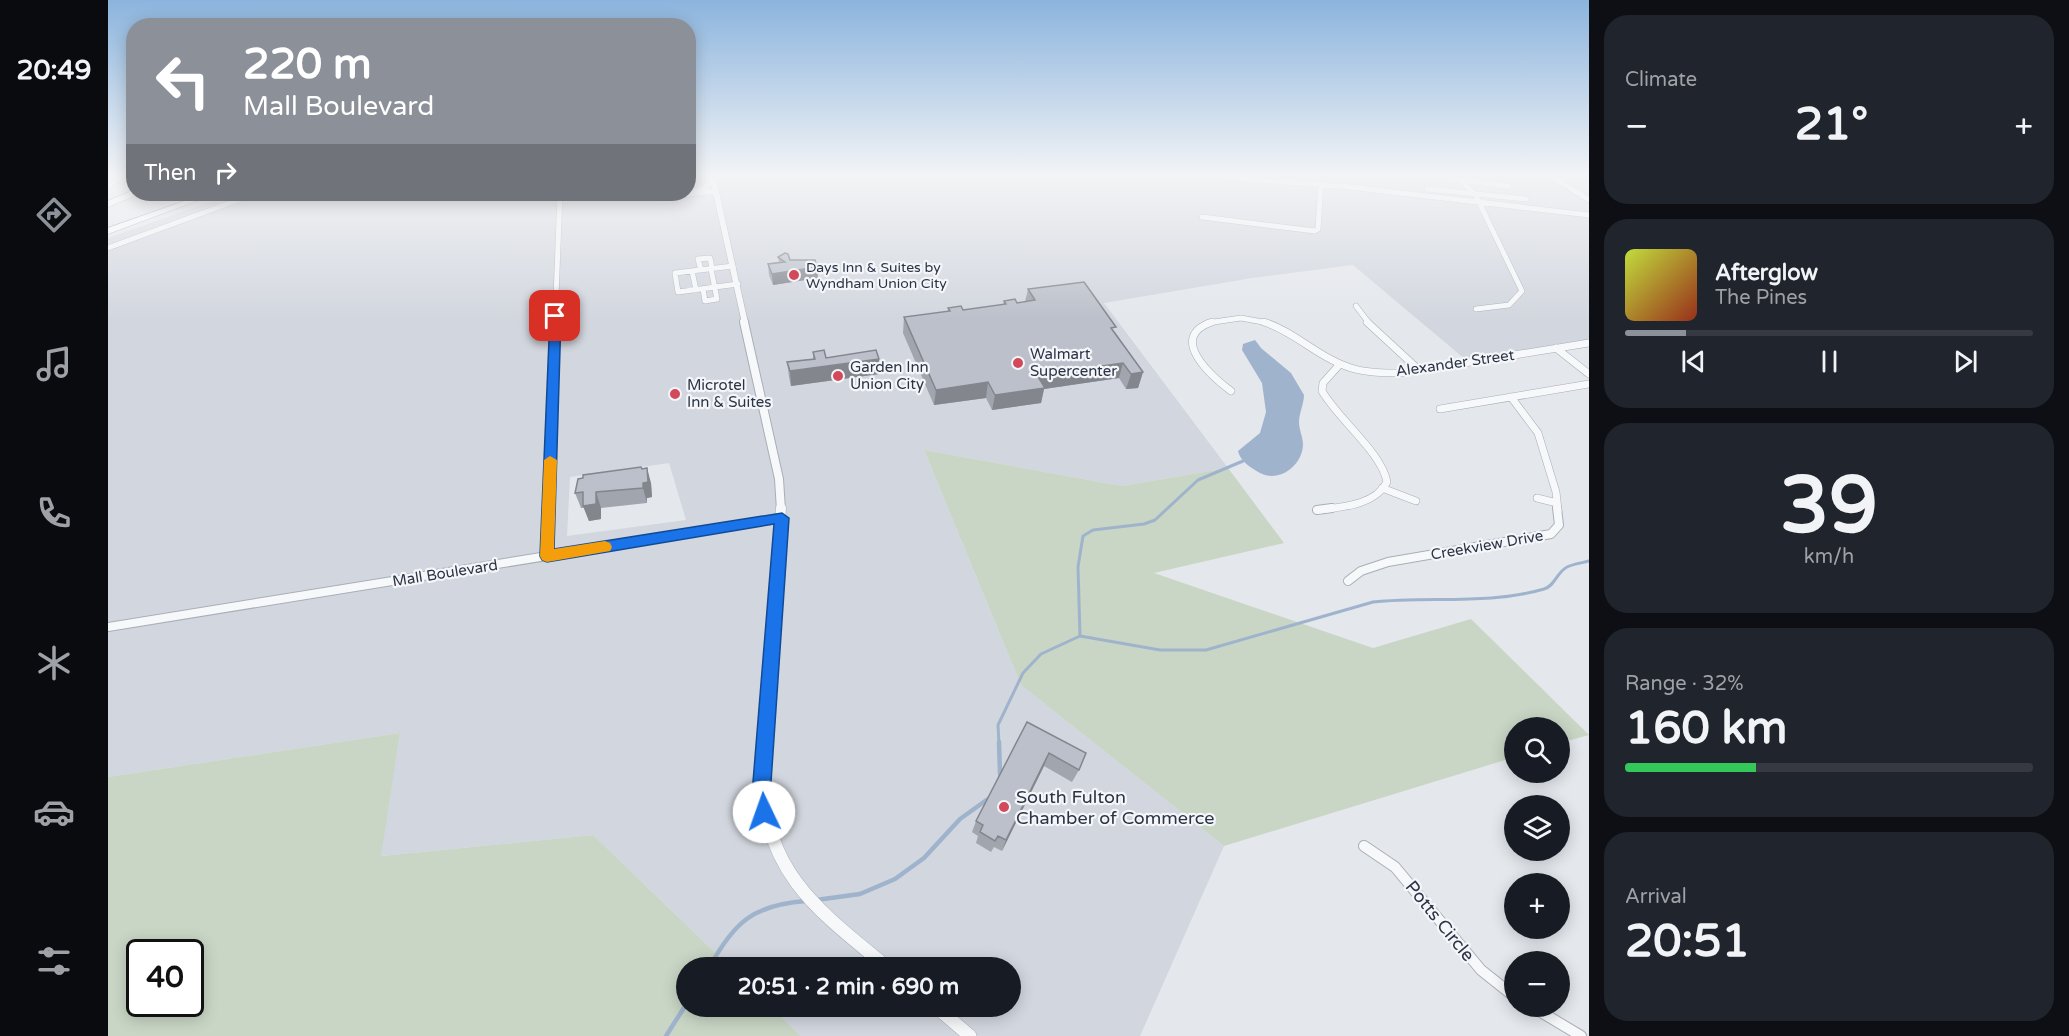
<!DOCTYPE html>
<meta charset="utf-8">
<style>
:root{--surface:#171b24;--page:#20242c;--text:#f1f3f6;--muted:#9ea1a6;--line:#363941;--accent:#8c9099}
body{margin:0;font-family:"Varela Round",sans-serif;background:var(--page);color:var(--text);height:100vh;display:flex;flex-direction:column;font-size:22px;white-space:nowrap}
*{box-sizing:border-box;margin:0}
p{font-size:20px;color:var(--muted)}
.icon{flex:none;width:33px;height:33px;fill:none;stroke:currentColor;stroke-width:2;stroke-linecap:round;stroke-linejoin:round}
.map{position:relative;flex:1;overflow:hidden}
.sheet{display:flex;flex-direction:column;gap:15px;padding:15px;background:#0d0f14;width:480px}
.sheet>*{flex:none}
.top-card{position:absolute;left:18px;top:18px;width:570px;height:183px;border-radius:24px;box-shadow:0 3px 15px #0003;background:#8c9099;color:#fff;overflow:hidden}
.controls{position:absolute;left:1396px;top:717px;display:grid;gap:12px}
.controls a{display:grid;place-items:center;width:66px;height:66px;border-radius:50%;background:var(--surface);box-shadow:0 3px 15px #0003;font-size:30px}
.speed{position:absolute;left:18px;top:939px;display:flex;gap:12px;font-size:30px;font-weight:700;text-align:center}
.speed>*{display:grid;place-content:center;width:78px;height:78px;border-radius:50%;background:var(--surface);box-shadow:0 3px 15px #0003;line-height:1}
.speed .limit{border:3px solid #111;border-radius:9px;background:#fff;color:#111}
.pin{position:absolute;display:grid;place-items:center;width:51px;height:51px;color:#fff;margin:-26px;border-radius:12px;box-shadow:0 3px 9px #0006}
.me{position:absolute;width:66px;margin:-33px;rotate:357deg;stroke-linejoin:round;filter:drop-shadow(0 0 4px #0008)}
.turn{display:flex;align-items:center;gap:21px;height:126px;padding:0 18px;font-size:27px}
.turn .icon{width:78px;height:78px;stroke-width:2.5}
.turn b{display:block;font-size:42px;line-height:51px}
.then{display:flex;align-items:center;height:57px;padding:0 18px;background:#0003;gap:12px;font-size:22px}
.big{font-size:45px;font-weight:800;line-height:1.1}
.sheet .tile{flex:1;display:flex;flex-direction:column;justify-content:center;gap:9px;min-width:0;padding:0 21px;border-radius:24px;background:var(--page)}
.sheet .dial{align-items:center;gap:0}
.dial b{font-size:78px;line-height:1}
.song{display:flex;align-items:center;gap:18px}
.cover{width:72px;height:72px;border-radius:9px;background:linear-gradient(135deg,hsl(70 70% 55%),hsl(10 70% 35%))}
.played{height:6px;border-radius:3px;background:linear-gradient(90deg,var(--accent) 15%,var(--line) 15%)}
.keys{display:flex;justify-content:space-around;direction:ltr}
.heat{display:flex;justify-content:space-between;align-items:center;font-size:33px;direction:ltr}
.charge{height:9px;border-radius:4px;background:linear-gradient(90deg,#34c759 32%,var(--line) 0)}
.trip{position:absolute;left:568px;top:957px;width:345px;height:60px;border-radius:30px;background:var(--surface);box-shadow:0 3px 15px #0003;font-weight:800;line-height:60px;text-align:center}
main{display:flex;flex:1;min-height:0}
.menu{display:flex;flex-direction:column;width:108px;justify-content:space-around;align-items:center;background:#090b0e;color:var(--muted)}
.menu .icon{width:42px;height:42px}
.menu .current{color:var(--accent)}
.menu b{font-size:27px;color:var(--text)}
.map>svg:first-child{display:block}
.built{fill:#d2d6de;fill-rule:evenodd}
.green{fill:#c9d6c5;fill-rule:evenodd}
.water{fill:#9fb4cc}
.lines{fill:none;stroke-linecap:round;stroke-linejoin:round}
.stream-far1{stroke:#9fb4cc;stroke-width:3}
.stream{stroke:#9fb4cc;stroke-width:4.5}
.minor-far3-casing{stroke:#a9aeb7;stroke-width:6}
.minor-far2-casing{stroke:#a9aeb7;stroke-width:8}
.minor-far1-casing{stroke:#a9aeb7;stroke-width:10}
.minor-casing{stroke:#a9aeb7;stroke-width:12}
.tertiary-far3-casing{stroke:#a9aeb7;stroke-width:7}
.tertiary-far2-casing{stroke:#a9aeb7;stroke-width:10}
.tertiary-far1-casing{stroke:#a9aeb7;stroke-width:11}
.tertiary-casing{stroke:#a9aeb7;stroke-width:14}
.primary-casing{stroke:#a3abb8;stroke-width:2}
.motorway-casing{stroke:#8b94a3;stroke-width:1}
.minor-far3{stroke:#f7f8fa;stroke-width:5}
.minor-far2{stroke:#f7f8fa;stroke-width:7}
.minor-far1{stroke:#f7f8fa;stroke-width:8}
.minor{stroke:#f7f8fa;stroke-width:10}
.tertiary-far3{stroke:#f7f8fa;stroke-width:6}
.tertiary-far2{stroke:#f7f8fa;stroke-width:8}
.tertiary-far1{stroke:#f7f8fa;stroke-width:10}
.tertiary{stroke:#f7f8fa;stroke-width:13}
.primary{fill:#fff;fill-rule:evenodd}
.motorway{fill:#fff;fill-rule:evenodd}
.wall{fill:#a1a5ae}
.shaded-wall{fill:#83868d}
.building{fill:#bbc0ca;stroke:#83868d;stroke-width:1.5}
.route{fill:#1a73e8;stroke:#114b97;stroke-width:1.5}
.slow{fill:#f59e0b}
.poi-dot{fill:#d1495b;stroke:#f4f6f9;stroke-width:2}
.labels{text-anchor:middle;dominant-baseline:central;stroke-width:4.5;stroke-linejoin:round;paint-order:stroke}
.far-poi-label{font-size:14px;fill:#2b3445;stroke:#f4f6f9;text-anchor:start}
.poi-label{font-size:15px;fill:#2b3445;stroke:#f4f6f9;text-anchor:start}
.street-label{font-size:15px;fill:#2b3445;stroke:#f4f6f9}
.near-poi-label{font-size:18px;fill:#2b3445;stroke:#f4f6f9;text-anchor:start}
.near-street-label{font-size:18px;fill:#2b3445;stroke:#f4f6f9}
</style>
<main>
<nav class="menu">
<b>20:49</b>
<svg class="icon current" aria-label="directions" viewBox="0 0 24 24"><path d="M12 3l9 9-9 9-9-9zM9 14v-3h6M13 9l2 2-2 2"/></svg>
<svg class="icon" aria-label="music" viewBox="0 0 24 24"><path d="M9 18V5l10-2v13"/><circle cx="6" cy="18" r="3"/><circle cx="16" cy="16" r="3"/></svg>
<svg class="icon" aria-label="phone" viewBox="0 0 24 24"><path d="M5 4h4l2 5-3 2q2 4 5 5l2-3 5 2v4C11 20 4 13 5 4z"/></svg>
<svg class="icon" aria-label="climate" viewBox="0 0 24 24"><path d="M12 3v18M4 7l16 10M4 17L20 7"/></svg>
<svg class="icon" aria-label="car" viewBox="0 0 24 24"><path d="M5 17H2v-5l4-1 3-4h7l3 4 3 1v5h-3M9 17h6M6 11h13"/><circle cx="7" cy="17" r="2"/><circle cx="17" cy="17" r="2"/></svg>
<svg class="icon" aria-label="filters" viewBox="0 0 24 24"><path d="M4 7h16M4 17h16"/><circle cx="9" cy="7" r="2"/><circle cx="15" cy="17" r="2"/></svg>
</nav>
<div class="map">
<svg width="1481" height="1036" viewBox="0 0 1481 1036">
<rect width="100%" height="100%" fill="#e4e7ec"/>
<path class="built" d="M581,174H1481V347L1364,365L1245,265L1144,278L996,303L1120,468L1014,486L816,450L913,685L1116,846L1032,1036H693L663,1007L903,1006V968L622,967L485,835L272,856L292,733L0,777V238L125,194H580ZM561,463L578,520L459,536L462,477Z"/>
<path class="green" d="M816,450L1014,486L1120,468L1176,543L1046,573L1265,648L1363,619L1481,735L1452,743V728H1407V757L1116,846L913,685Z
M292,733L273,856L485,835L622,967L579,968V1006L663,1007L693,1036H0V777ZM32,952H82V1004H32Z"/>
<path class="water" d="M1147,340L1153,348L1183,373L1196,395C1196,403 1191,414 1191,422C1191,430 1195,437 1195,445C1194,466 1171,483 1152,473C1143,468 1132,461 1130,451L1152,433L1158,412L1154,383L1134,350L1135,344Z"/>
<g class="lines">
<path class="stream-far1" d="M972,636L970,567L975,536L985,530L1036,524L1047,520L1090,480L1135,461
M891,744L890,725L915,673L933,654L972,636L1052,650H1098L1265,602C1320,596 1382,605 1436,589C1447,586 1449,572 1459,567C1465,564 1474,563 1481,561"/>
<path class="stream" d="M891,742L892,774
M708,900L752,894L787,879L816,858L852,819L880,799
M601,968C626,922 645,905 698,901
M558,1036L579,1003"/>
<g class="minor-far3-casing">
<path id="minor-far3" d="M1074,174L1233,186L1481,215
M1302,174L1321,176
M1319,174L1352,180
M1440,174L1481,200
M1319,189L1418,199
M346,194L347,198L353,194
M451,194L542,198L609,191
M1094,217L1207,231L1210,229L1213,184
M0,248L146,194
M625,266L567,273L570,292L630,284
M593,270L590,259L602,258L604,268
M584,271L588,290
M595,289L597,301L609,299L603,269
M1248,306L1261,323
M1368,309L1401,305L1414,291L1367,194L1352,180L1400,186
M447,323L452,194
M1099,323L1133,318L1160,323"/>
</g>
<g class="minor-far2-casing">
<path id="minor-far2" d="M1104,322C1059,337 1103,376 1123,391
M1156,322C1187,332 1211,358 1243,368C1259,373 1277,373 1294,373L1481,343
M1259,322L1311,370
M1448,348L1481,374
M1403,397L1430,433L1448,492L1450,510
M1332,409L1481,384
M1274,488L1308,501
M1429,498L1449,503
M441,510L447,322
M1211,510C1235,507 1267,505 1279,482C1274,453 1230,419 1214,391L1215,383L1232,364"/>
</g>
<g class="minor-far1-casing">
<path id="minor-far1" d="M1209,510L1224,508
M439,556L441,508
M1240,581L1253,571L1280,562L1443,534L1451,525L1449,508
M0,627L674,518"/>
</g>
<g class="minor-casing">
<path id="minor" d="M1256,846L1287,867L1373,970L1407,997
M1423,1006L1473,1036"/>
</g>
<g class="tertiary-far3-casing">
<path id="tertiary-far3" d="M604,174L637,323
M580,193L596,189L605,178
M570,195L579,194"/>
</g>
<g class="tertiary-far2-casing">
<path id="tertiary-far2" d="M636,322L671,479L673,510"/>
</g>
<g class="tertiary-far1-casing">
<path id="tertiary-far1" d="M657,744L673,508"/>
</g>
<g class="tertiary-casing">
<path id="tertiary" d="M657,742C656,756 653,770 654,784C660,877 714,913 780,968
M827,1006L862,1036"/>
</g>
<g class="primary-casing">
<path id="primary" d="M1128,174H1138L1145,179L1138,181Z"/>
</g>
<g class="motorway-casing">
<path id="motorway" d="M15,174H25L0,189V182Z
M26,190V194L29,195L0,207V201Z
M96,194H107L0,234V228Z"/>
</g>
<use href="#minor-far3" class="minor-far3"/>
<use href="#minor-far2" class="minor-far2"/>
<use href="#minor-far1" class="minor-far1"/>
<use href="#minor" class="minor"/>
<use href="#tertiary-far3" class="tertiary-far3"/>
<use href="#tertiary-far2" class="tertiary-far2"/>
<use href="#tertiary-far1" class="tertiary-far1"/>
<use href="#tertiary" class="tertiary"/>
<use href="#primary" class="primary"/>
<use href="#motorway" class="motorway"/>
</g>
<path class="wall" d="M670,257L709,267L710,278L665,285L661,275L660,264L671,263Z
M920,289L1007,332L1035,372L1030,388L1018,389L1011,378L936,389L933,403L884,410L878,398L826,405L795,333L796,317L840,312V308L855,310L895,305L896,301L909,303L917,302Z
M705,352L718,358L771,374L683,386L681,377L679,362L705,359Z
M534,469L543,483L544,497L539,498V503L493,508V519L481,521L476,508H473L467,493Z
M919,722L971,770L964,782L936,766L894,851L886,847L883,852L868,843L870,836L864,832L868,821Z"/>
<path class="shaded-wall" d="M709,267L710,278L665,285L664,274Z
M771,359V374L683,386L682,371Z
M1015,363L1011,378L936,389L933,403L884,410L887,395L929,375Z
M1035,372L1030,388L1018,389L1023,374Z
M880,382L878,398L826,405L828,390Z
M533,467L538,483L539,468L543,483L544,497L539,498V503L535,488Z
M488,492L493,508V519L481,521L475,506Z
M941,753L936,766L894,851L898,840Z"/>
<path class="building" d="M677,253L680,254L682,260H707L709,267L664,274L660,264L677,262L670,257Z
M976,282L1008,327L1003,328L1035,372L1023,374L1015,363L929,375L937,388L887,395L880,382L828,390L796,317L842,311L840,308L853,306L855,310L898,304L896,301L907,299L909,303L927,300L920,289Z
M716,350L718,358L768,350L771,359L682,371L679,362L707,359L705,352Z
M533,467L534,469L539,468L540,482L535,483V488L488,492V504L475,506V492L467,493L470,479L475,478V475Z
M919,722L978,753L971,770L941,753L898,840L890,836L887,841L872,832L875,825L868,821Z"/>
<linearGradient id="sky" x2="0" y2="1"><stop stop-color="#8bb4dd"/><stop offset="0.55" stop-color="#f3f4f6"/><stop offset="1" stop-color="#f3f4f6" stop-opacity="0"/></linearGradient>
<rect width="1481" height="319" fill="url(#sky)"/>
<path class="route" d="M447,313L453,316L446,549L674,513L681,518L663,782L664,812L662,818L656,821L649,818L647,812L645,782L666,524L439,562L434,560L432,556L442,316Z"/>
<path class="slow" d="M442,456L449,460L446,549L497,541L502,543L504,547L502,551L439,562L434,560L432,556L436,460Z"/>
<g class="poi-dot">
<circle cx="686" cy="275" r="6"/>
<circle cx="910" cy="363" r="6"/>
<circle cx="730" cy="376" r="6"/>
<circle cx="567" cy="394" r="6"/>
<circle cx="896" cy="807" r="6"/>
</g>
<g class="labels">
<g class="far-poi-label">
<text x="698" y="267">Days Inn &amp; Suites by<tspan x="698" dy="16">Wyndham Union City</tspan></text>
</g>
<g class="poi-label">
<text x="922" y="354">Walmart<tspan x="922" dy="17">Supercenter</tspan></text>
<text x="742" y="367">Garden Inn<tspan x="742" dy="17">Union City</tspan></text>
<text x="579" y="385">Microtel<tspan x="579" dy="17">Inn &amp; Suites</tspan></text>
</g>
<g class="street-label">
<text transform="translate(1347 363) rotate(-8)">Alexander Street</text>
<text transform="translate(1379 545) rotate(-10)">Creekview Drive</text>
<text transform="translate(337 573) rotate(-9)">Mall Boulevard</text>
</g>
<g class="near-poi-label">
<text x="908" y="797">South Fulton<tspan x="908" dy="21">Chamber of Commerce</tspan></text>
</g>
<g class="near-street-label">
<text transform="translate(1332 921) rotate(51)">Potts Circle</text>
</g>
</g>
</svg>
<div class="controls">
<a><svg class="icon" aria-label="search" viewBox="0 0 24 24"><circle cx="10" cy="10" r="6"/><path d="M15 15l6 6"/></svg></a>
<a><svg class="icon" aria-label="layers" viewBox="0 0 24 24"><path d="M12 4l9 5-9 5-9-5zM3 14l9 5 9-5"/></svg></a>
<a>+</a>
<a>−</a>
</div>
<div class="speed"><div class="limit">40</div></div>
<div class="pin" style="left:447px;top:316px;background:#d93025"><svg class="icon" aria-label="arrive" viewBox="0 0 24 24"><path d="M6 21V4h12l-3 4 3 4H6"/></svg></div>
<svg class="me" style="left:656px;top:812px" viewBox="-20 -20 40 40"><circle r="19" fill="#fff"/><path d="M0-13L10 11 0 6-10 11z" fill="#1a73e8"/></svg>
<div class="trip">20:51 · 2 min · 690 m</div>
<div class="top-card">
<div class="turn"><svg class="icon" aria-label="left" viewBox="0 0 24 24"><path d="M17 20v-9H6M10 6l-5 5 5 5"/></svg><div><b>220 m</b>Mall Boulevard</div></div>
<div class="then">Then<svg class="icon" aria-label="right" viewBox="0 0 24 24"><path d="M7 20v-9h11M14 6l5 5-5 5"/></svg></div>
</div>
</div>
<section class="sheet">
<div class="tile"><p>Climate</p>
<div class="heat"><a>−</a><b class="big">21°</b><a>+</a></div>
</div>
<div class="tile">
<div class="song"><i class="cover"></i><div><b>Afterglow</b><p>The Pines</p></div></div>
<div class="played"></div>
<div class="keys"><svg class="icon" aria-label="previous" viewBox="0 0 24 24"><path d="M18 5L8 12l10 7zM5 5v14"/></svg><svg class="icon" aria-label="pause" viewBox="0 0 24 24"><path d="M8 5v14M16 5v14"/></svg><svg class="icon" aria-label="next" viewBox="0 0 24 24"><path d="M6 5l10 7-10 7zM19 5v14"/></svg></div>
</div>
<div class="tile dial"><b>39</b><p>km/h</p></div>
<div class="tile"><p>Range · 32%</p><b class="big">160 km</b><div class="charge"></div></div>
<div class="tile"><p>Arrival</p><b class="big">20:51</b></div>
</section>
</main>
